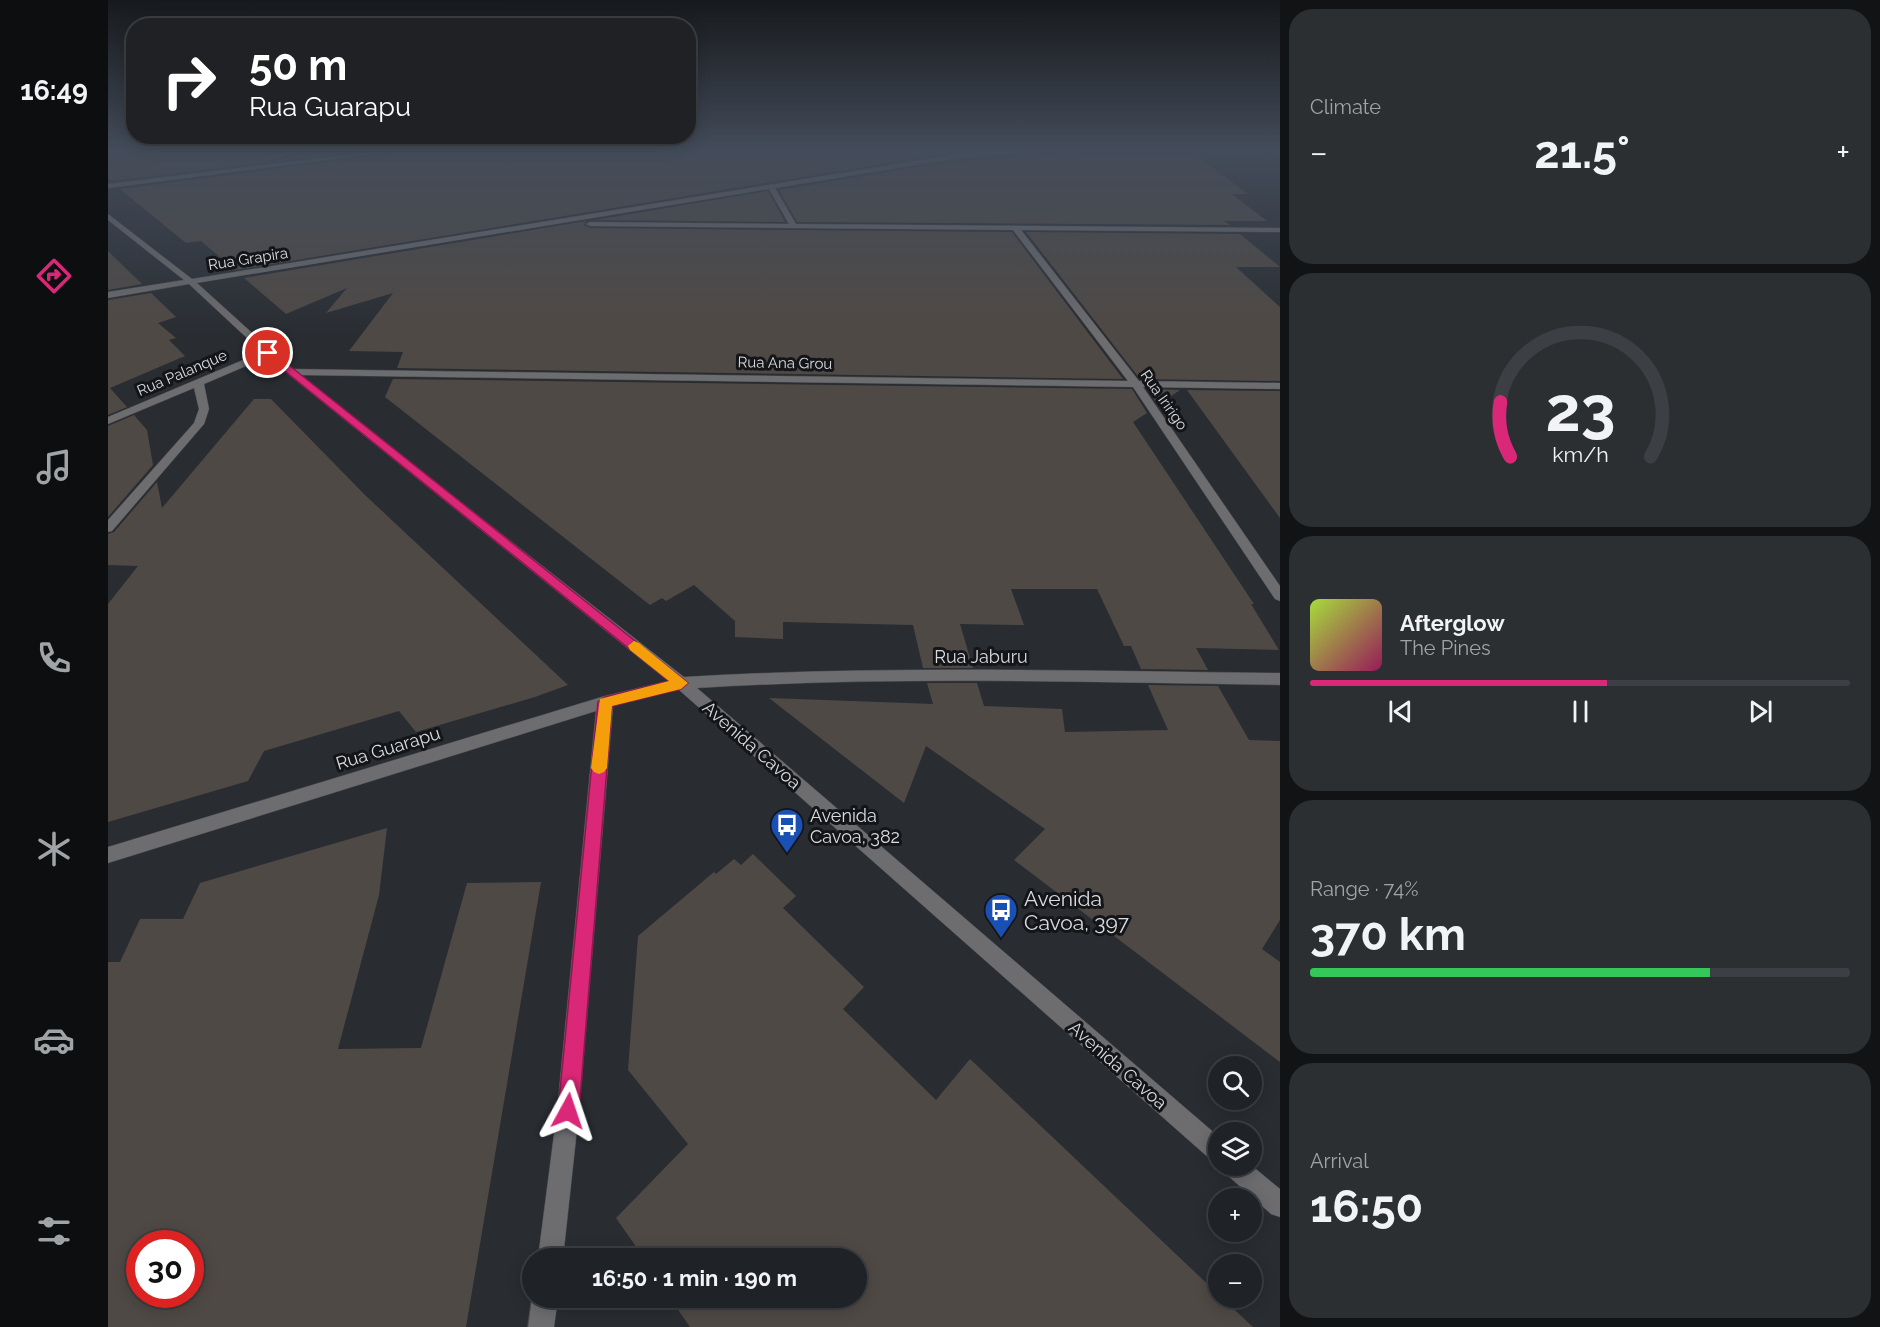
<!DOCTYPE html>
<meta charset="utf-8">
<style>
:root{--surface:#1f2226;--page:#2c2f32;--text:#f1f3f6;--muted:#a1a4a7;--line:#3c3f43;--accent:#db2777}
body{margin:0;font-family:Raleway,sans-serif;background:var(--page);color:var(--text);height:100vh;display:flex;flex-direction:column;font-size:22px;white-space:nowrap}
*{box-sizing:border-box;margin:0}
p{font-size:20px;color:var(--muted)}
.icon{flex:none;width:33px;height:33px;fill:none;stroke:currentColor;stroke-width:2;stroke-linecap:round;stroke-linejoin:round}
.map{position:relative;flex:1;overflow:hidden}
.sheet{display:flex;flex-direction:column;gap:9px;padding:9px;background:#111315;width:600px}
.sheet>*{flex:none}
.hud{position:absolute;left:18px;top:18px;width:570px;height:126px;border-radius:24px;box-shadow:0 3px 15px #0003,0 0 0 2px var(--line);background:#202124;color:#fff;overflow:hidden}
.controls{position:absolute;left:1100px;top:1056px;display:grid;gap:12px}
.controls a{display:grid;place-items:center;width:54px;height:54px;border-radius:50%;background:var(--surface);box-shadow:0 3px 15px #0003,0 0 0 2px var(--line);font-size:30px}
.speed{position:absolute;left:18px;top:1230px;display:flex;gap:12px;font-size:30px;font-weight:700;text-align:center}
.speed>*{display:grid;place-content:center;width:78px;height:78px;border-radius:50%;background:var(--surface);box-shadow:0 3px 15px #0003,0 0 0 2px var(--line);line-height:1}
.speed .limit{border:9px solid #d22;background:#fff;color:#111}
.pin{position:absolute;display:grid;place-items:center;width:51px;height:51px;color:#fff;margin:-26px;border:3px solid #fff;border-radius:50%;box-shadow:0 2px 6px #0007}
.me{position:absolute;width:66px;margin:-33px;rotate:5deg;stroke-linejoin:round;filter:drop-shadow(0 0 4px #0008)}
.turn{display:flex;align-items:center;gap:21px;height:126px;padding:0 24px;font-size:27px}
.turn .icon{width:78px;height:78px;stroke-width:2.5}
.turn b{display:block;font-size:42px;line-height:51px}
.big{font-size:45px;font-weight:700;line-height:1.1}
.sheet .card{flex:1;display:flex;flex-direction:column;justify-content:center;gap:9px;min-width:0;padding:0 21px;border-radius:24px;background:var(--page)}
.sheet .dial{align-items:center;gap:0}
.dial svg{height:156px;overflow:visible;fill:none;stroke:var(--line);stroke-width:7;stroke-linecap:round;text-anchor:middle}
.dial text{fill:var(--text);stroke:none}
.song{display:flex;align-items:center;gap:18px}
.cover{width:72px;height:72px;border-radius:9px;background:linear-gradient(135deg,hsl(80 70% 55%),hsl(330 70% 35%))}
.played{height:6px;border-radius:3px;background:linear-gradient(90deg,var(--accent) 55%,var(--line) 55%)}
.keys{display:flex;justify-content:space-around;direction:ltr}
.heat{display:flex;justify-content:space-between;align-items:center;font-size:33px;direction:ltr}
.charge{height:9px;border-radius:4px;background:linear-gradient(90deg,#34c759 74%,var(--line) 0)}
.trip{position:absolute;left:414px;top:1248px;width:345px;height:60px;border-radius:30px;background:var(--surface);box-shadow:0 3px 15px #0003,0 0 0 2px var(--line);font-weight:700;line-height:60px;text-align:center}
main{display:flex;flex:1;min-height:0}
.menu{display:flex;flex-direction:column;width:108px;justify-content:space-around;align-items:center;background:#0c0e0f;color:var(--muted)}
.menu .icon{width:42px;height:42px}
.menu .current{color:var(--accent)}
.menu b{font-size:27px;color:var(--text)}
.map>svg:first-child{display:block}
.building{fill:#4f4945;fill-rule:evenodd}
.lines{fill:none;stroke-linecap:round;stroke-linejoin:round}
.minor-casing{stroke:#45494e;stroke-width:1}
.minor{fill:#6d6c6f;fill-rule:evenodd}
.route{fill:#db2777;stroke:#8e194d;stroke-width:1.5}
.slow{fill:#f59e0b}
.labels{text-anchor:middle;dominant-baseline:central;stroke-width:6;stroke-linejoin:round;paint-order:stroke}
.far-street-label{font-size:15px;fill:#d9dbdf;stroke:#141518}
.street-label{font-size:18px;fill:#d9dbdf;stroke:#141518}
.poi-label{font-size:18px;fill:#d9dbdf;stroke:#141518;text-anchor:start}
.near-poi-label{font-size:21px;fill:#d9dbdf;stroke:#141518;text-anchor:start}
</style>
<main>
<nav class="menu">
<b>16:49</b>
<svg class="icon current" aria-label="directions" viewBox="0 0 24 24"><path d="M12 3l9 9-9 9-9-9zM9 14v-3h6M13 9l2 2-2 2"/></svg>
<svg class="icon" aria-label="music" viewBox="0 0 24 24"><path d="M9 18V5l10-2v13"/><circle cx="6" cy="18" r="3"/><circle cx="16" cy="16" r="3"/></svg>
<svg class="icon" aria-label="phone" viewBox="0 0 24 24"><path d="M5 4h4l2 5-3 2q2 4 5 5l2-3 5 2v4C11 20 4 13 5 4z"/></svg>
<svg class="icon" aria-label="climate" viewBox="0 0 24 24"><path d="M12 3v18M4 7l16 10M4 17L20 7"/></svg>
<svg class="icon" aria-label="car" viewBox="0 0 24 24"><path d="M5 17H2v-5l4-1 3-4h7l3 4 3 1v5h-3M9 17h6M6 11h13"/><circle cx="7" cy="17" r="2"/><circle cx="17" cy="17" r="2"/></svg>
<svg class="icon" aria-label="filters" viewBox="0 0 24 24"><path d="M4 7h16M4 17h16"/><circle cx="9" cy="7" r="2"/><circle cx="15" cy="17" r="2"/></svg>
</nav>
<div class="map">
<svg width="1172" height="1327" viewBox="0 0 1172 1327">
<rect width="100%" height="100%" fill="#292d32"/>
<path class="building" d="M0,149H186L157,156L163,161L205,151L206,149H273L4,181L0,178Z
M306,149H816L829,155L127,270L93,241L78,243L12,189L304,151Z
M952,154L1088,155L1140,194H1124L1159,221H1116L1122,225L689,222L671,190L838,162Z
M660,191L677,222L487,220Z
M478,221L476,225L482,228L904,232L1015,379L289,368L295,352L241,351L285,293L218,313L239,288L178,314L136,278Z
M918,232L1132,234L1172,267H1128L1172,307V381L1032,379Z
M0,251L34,284L0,290Z
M43,293L68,317L50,323L68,338L61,340L77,356L2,388L19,407L0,415V300Z
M285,379L1024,389L1039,413L1025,422L1146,604H1143L1171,650L1088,648L1100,670L1033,669L1023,646H1016L989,589H903L916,625L852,624L865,668H815L805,625L675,622V639L627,637V621L586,585L558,601L554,598L542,605L277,397Z
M1039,389L1072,390L1050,405Z
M1079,390L1172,391V518Z
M146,399H163L258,496L460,685L427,697L308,732L291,711L156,751L140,781L0,822V604L30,566L0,565V534L6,532L49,482L54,508Z
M26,415L39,430L45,465L0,517V426Z
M819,683H869L876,706L954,709L957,732L1060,730L1040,685L1110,686L1141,740L1172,741V920L1154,949L1172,962V1062L906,860L937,829L818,746L796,803L661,698L825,704Z
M279,828L271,895L230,1049L313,1048L359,883L433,882L358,1327H0V962H12L32,919H75L92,883ZM32,1244H82V1294H32Z
M645,854L688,896L675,908L756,987L735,1009L828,1100L862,1059L1110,1294V1298H1114L1145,1327H582L562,1298H748V1258H536L508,1218L580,1144L520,1070L530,936L606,872L608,874L626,859L633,865Z"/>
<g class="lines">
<g class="minor-casing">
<path id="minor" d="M194,149H204L162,159L159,157Z
M289,149H304L0,188V184Z
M964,149L885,154L838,160L667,188L688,224L1172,228V232L913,230L1031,381L1172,383V389L1035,387L1172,586V601L1167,599L1025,387L191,375L576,677C774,665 973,671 1172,673V685C978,682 783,676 589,688L1110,1136V1163L1102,1159L570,689L505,706L471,1111L455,1258H430L449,1111L488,711L0,863V847L497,696L560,681L159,357L96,384L101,409L96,424L4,531L0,532V520L86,423L91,409L86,388L0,424V417L154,352L81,284L0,298V292L76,280L0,220V214L84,279L838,156L885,150ZM661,189L681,224L482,222L478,224L482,226L905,230L1020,381L184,369L89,283Z
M1041,149H1172V152L1044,151Z
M1143,1165L1172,1189V1217L1163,1214L1118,1174L1114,1166Z
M424,1297L450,1298L446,1327H420Z"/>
</g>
<use href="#minor" class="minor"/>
</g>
<linearGradient id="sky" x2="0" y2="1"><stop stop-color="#17191c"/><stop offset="0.45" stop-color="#434c5a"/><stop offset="1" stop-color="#434c5a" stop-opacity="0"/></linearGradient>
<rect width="1172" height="334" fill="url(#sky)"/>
<path class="route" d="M157,351H163L580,683L573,689L504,706L471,1111L468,1119L460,1122L453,1119L450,1111L490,702L497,697L561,681L157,355Z"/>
<path class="slow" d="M526,641L531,643L580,683L573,689L504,706L499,768L496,772L491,774L486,772L483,768L492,699L561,681L522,650L520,646Z"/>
<defs>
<g id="bus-pin" transform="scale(1.725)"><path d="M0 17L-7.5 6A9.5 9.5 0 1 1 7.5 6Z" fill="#1a4fb4" stroke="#141518"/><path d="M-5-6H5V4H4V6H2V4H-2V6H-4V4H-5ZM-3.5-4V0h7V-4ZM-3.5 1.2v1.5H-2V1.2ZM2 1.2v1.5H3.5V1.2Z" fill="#fff"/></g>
</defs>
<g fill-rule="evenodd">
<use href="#bus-pin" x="679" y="825"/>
<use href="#bus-pin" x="893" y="910"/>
</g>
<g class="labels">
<g class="far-street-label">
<text transform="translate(140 259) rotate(-9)">Rua Grapira</text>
<text transform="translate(677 363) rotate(1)">Rua Ana Grou</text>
<text transform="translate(74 373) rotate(-23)">Rua Palanque</text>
<text transform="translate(1056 400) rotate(55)">Rua Iririgo</text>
</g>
<g class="street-label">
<text x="873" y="656">Rua Jaburu</text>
<text transform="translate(644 745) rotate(41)">Avenida Cavoa</text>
<text transform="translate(280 748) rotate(-17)">Rua Guarapu</text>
<text transform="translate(1010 1065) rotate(41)">Avenida Cavoa</text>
</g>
<g class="poi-label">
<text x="702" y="815">Avenida<tspan x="702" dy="21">Cavoa, 382</tspan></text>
</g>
<g class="near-poi-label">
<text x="916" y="898">Avenida<tspan x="916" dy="24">Cavoa, 397</tspan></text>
</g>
</g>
</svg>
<div class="controls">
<a><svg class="icon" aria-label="search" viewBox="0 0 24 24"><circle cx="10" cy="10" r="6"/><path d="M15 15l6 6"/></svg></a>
<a><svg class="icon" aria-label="layers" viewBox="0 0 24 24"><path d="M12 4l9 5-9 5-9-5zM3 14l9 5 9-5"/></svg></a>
<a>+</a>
<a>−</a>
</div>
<div class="speed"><div class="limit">30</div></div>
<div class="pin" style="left:160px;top:353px;background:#d93025"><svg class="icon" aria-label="arrive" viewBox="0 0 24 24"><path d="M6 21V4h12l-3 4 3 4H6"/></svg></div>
<svg class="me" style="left:460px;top:1111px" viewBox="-20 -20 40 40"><path d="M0-17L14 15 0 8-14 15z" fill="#db2777" stroke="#fff" stroke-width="4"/></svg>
<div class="trip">16:50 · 1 min · 190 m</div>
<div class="hud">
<div class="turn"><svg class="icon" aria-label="right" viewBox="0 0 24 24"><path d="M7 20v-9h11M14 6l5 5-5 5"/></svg><div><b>50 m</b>Rua Guarapu</div></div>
</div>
</div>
<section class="sheet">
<div class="card"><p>Climate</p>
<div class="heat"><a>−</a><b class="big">21.5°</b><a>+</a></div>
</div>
<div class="card dial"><svg viewBox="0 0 100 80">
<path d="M14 69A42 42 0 1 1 86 69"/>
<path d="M14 69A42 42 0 0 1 9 41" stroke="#db2777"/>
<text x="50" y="56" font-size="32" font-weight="700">23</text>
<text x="50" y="72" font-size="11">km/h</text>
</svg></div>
<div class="card">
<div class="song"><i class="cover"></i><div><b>Afterglow</b><p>The Pines</p></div></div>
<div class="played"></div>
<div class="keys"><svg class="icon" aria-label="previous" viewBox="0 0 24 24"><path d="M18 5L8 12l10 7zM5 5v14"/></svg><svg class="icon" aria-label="pause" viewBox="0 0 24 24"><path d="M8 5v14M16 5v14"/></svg><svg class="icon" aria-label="next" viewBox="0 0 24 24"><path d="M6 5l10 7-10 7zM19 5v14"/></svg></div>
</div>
<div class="card"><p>Range · 74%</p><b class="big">370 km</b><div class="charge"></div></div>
<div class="card"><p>Arrival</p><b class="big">16:50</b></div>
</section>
</main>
